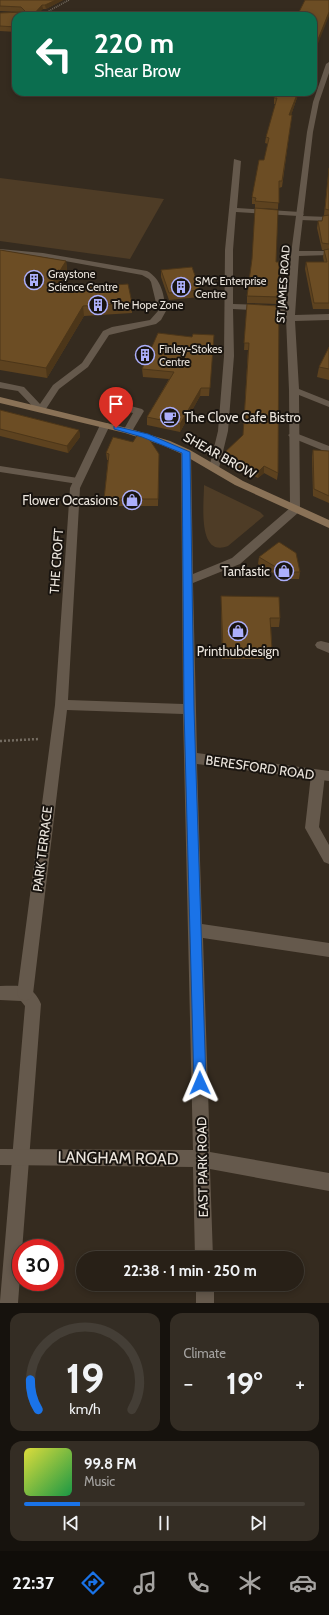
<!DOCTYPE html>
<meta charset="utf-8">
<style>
:root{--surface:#282017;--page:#342d24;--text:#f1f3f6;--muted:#a5a3a1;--line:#443e36;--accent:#1a73e8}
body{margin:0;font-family:Cabin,sans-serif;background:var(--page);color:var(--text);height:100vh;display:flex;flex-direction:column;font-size:15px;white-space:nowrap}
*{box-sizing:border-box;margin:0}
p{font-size:13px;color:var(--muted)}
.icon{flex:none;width:22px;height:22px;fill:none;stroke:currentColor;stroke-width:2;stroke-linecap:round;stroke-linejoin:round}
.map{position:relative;height:1303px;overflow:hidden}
.side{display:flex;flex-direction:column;gap:10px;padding:10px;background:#16120d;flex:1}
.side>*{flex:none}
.hud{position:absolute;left:12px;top:12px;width:305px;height:84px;border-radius:12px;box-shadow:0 2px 6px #0003,0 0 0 1px var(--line);background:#0b6e4f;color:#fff;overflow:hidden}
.speed{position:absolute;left:12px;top:1239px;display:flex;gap:8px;font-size:20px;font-weight:700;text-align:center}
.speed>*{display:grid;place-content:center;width:52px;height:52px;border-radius:50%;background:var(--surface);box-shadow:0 2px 6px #0003,0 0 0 1px var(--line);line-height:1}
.speed .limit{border:6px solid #d22;background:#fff;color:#111}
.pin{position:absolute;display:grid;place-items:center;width:34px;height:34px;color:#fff;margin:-41px -17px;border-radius:50% 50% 50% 0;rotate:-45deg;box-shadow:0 0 4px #0007}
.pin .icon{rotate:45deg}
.me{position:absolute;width:44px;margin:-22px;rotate:359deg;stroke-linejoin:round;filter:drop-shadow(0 0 3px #0008)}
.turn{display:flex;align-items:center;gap:14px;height:84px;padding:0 16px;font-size:18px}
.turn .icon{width:52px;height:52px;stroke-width:2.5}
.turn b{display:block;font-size:28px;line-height:34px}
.big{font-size:30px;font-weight:700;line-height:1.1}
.side .tile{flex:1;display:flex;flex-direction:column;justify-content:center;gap:6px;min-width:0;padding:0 14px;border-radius:12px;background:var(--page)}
.side .dial{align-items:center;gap:0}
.dial svg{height:104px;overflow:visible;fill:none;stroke:var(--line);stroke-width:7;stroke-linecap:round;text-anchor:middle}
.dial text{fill:var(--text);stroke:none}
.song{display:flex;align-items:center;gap:12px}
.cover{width:48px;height:48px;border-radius:6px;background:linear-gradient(135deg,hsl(60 70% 55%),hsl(140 70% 35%))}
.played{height:4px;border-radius:2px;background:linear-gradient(90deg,var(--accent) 20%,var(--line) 20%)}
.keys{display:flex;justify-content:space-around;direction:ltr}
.heat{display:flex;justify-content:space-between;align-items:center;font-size:22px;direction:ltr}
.side .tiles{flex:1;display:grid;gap:10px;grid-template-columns:1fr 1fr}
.tile:last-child{grid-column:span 2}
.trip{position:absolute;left:76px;top:1251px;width:228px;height:40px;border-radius:20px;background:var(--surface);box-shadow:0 2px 6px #0003,0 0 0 1px var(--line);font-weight:700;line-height:40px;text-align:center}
.tabs{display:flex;height:64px;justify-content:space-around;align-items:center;background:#100d09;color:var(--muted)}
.tabs .icon{width:28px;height:28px}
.tabs .current{color:var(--accent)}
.tabs b{font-size:18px;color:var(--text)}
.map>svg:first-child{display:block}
.green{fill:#4e3c26}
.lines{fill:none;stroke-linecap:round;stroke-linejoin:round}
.path-far1{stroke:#746c61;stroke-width:1.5;stroke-dasharray:1 1;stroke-linecap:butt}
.path{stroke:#746c61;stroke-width:2.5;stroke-dasharray:2 2;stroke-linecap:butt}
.lane{fill:#65594c;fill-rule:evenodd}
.street{fill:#65594c;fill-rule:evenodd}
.secondary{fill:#8a7257;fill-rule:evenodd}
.wall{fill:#5d421f}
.shaded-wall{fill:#4c3619}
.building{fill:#6c4d24;stroke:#4c3619}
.route{fill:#1a73e8;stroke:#114b97}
.labels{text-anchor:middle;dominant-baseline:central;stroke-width:4;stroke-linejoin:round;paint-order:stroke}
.far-poi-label{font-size:11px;fill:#ece6de;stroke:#19140f;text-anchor:start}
.far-street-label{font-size:11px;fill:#ece6de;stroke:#19140f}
.poi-label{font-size:13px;fill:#ece6de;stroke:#19140f;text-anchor:end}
.street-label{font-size:13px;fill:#ece6de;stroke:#19140f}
.near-street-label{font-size:16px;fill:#ece6de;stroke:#19140f}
</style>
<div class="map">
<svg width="329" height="1303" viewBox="0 0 329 1303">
<rect width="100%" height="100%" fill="#352b1f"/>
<path class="green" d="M0,178L164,199L130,259L0,241Z
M204,485L260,512L264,516L228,546C197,558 204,503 204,485Z"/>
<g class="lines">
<path class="path-far1" d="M37,13L47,12L69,0"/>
<path class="path" d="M0,741L39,739"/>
<path class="lane" d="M234,159L241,161L237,208L300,212L304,214L302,216L329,217V221L300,220L296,218L298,216L236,212L233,250V304L291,306L295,309L291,312L233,309L234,356L228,431L219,468L214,471L209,468L218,431L224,356L225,250Z
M0,249L43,253L147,271C162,279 164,296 166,311L161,320L156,324L109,335L88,367L59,389L44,412H38L18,391L0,388V382L24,387L40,404L53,385L82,363L103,331L112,327L150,320L158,311L151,282L149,279L142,275L43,257L0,253Z
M115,402L142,409L144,411L131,433H125L123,431L133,413L112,407L110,405Z
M293,432L329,446V453L290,437L288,435Z
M0,466L78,478L83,481L78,484L0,472Z
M321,641L329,643V653L317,648L315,645L317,642Z
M318,770L323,771L325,775L319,827L329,845V864L324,862L305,828L311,775L313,771Z
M0,986C19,986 32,983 41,1004L18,1303H0V1301L25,1006L21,1001L0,1000Z"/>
<path class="street" d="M329,62V73L319,102L313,132L299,251H329V255L299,256L295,315L329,314V320L295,321L299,389L329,401V407L299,395L300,509L299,512L240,564L193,583L197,753L329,771V781L197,764L202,924L329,943V957L203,938L210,1152L329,1173V1191L210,1169L213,1258H195L193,1167L0,1165V1149L193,1150L183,714L67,710L33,994L30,999L25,1001L20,999L17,994L55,705L70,488L100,425L102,423H108L110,425L80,488L68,700L183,704L181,452L186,449L191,452L193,574L232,558L290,508L289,390L286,318L291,254L307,132L313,102L326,64Z
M196,1284H214V1303H196Z"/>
<path class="secondary" d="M0,397L131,429L170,441L190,450L243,481L329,520V528L235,485L182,454L162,445L125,433L0,403Z"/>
</g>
<path class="wall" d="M0,0H63L46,9H43L16,16V32L0,31V13L22,12H21L0,11Z
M277,92H299L291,115H292L291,121L282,187L279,188L278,209L255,208V204H252V197L264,160L268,144L265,143L266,137L276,104H274V98Z
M329,167V309H313L305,269L306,262H324L323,257L324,250H327H322L317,228L318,221H322L327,216L324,215Z
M0,250L66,261L67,270L56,290L132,303V313L84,316L47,378L0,370Z
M161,270L200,290V297L169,300L161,277Z
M247,296L279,297L278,304L247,303Z
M247,304L278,473L277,480L264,473L258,478L222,461L223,454L243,435L248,350H244Z
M213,342L209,396H200L180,432L147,425V417L169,379L143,377L142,369Z
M329,347V380L317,377L319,367Z
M0,410L79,430L80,437L68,453L0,436Z
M313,450L329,451V503L313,496L312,457Z
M106,453L159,454L158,506H104V499L108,460H107Z
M259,557L300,572L299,579H283L258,564Z
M221,596L280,618L279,627H271L272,650L271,659H222L221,605Z"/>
<path class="shaded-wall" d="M56,0H63L46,9L45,5Z
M42,5L43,9L36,16H32Z
M329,12V16L313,56V52Z
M298,92H299L289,121V115Z
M66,261L67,270L49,300L48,290Z
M83,306L84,316L47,378L46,368Z
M201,388L200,396L180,432V424Z
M79,430L80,437L68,453L67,446Z
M264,466V473L258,478L259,471Z"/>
<path class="building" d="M0,0H56L45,5H42L32,16H16V27L0,26V13L24,12L25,11L21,7L0,6Z
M305,0H329V12L313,52V16H297Z
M277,92H298L289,115H292L282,181H279V203L255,201L256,198L252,197L259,160H264L269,138L266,137L277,98H274Z
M329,168V210L325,209Z
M255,208L278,210L276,262H279V297L247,296L252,259Z
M329,215V244L322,243L318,221H322L323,216Z
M329,249V303H314L306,262H327L324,250Z
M0,250L66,261L48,290L128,284L132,303L83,306L46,368L0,360Z
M192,267L200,290L169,293L161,270Z
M247,304L279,306L278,473L264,466L259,471L223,454L243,435L249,343H244Z
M158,333L192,337L193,334L214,335L210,388H201L180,424L147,417L174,372L142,369Z
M329,347V369L319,367Z
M0,410L79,430L67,446L0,429Z
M139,432L146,434L159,454L158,499H104L109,454L106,453L113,437L133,442Z
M313,450L329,451V496L314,489Z
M279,542L296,553L300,572H284L259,557Z
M221,596L279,597L280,618H270L272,650H223Z"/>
<path class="route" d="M114,426L148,434L190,452L194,709L206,1083L205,1087L200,1089L196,1087L194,1083L184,709L182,453L142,437L114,429Z"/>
<defs>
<g id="building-ring" transform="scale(1)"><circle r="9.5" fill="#19140f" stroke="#acaffb" stroke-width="1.5"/><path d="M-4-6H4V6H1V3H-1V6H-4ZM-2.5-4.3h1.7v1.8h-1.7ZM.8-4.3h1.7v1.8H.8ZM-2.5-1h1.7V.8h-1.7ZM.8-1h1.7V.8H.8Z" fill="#acaffb"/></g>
<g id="cafe-ring" transform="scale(1)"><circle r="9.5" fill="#19140f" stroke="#acaffb" stroke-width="1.5"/><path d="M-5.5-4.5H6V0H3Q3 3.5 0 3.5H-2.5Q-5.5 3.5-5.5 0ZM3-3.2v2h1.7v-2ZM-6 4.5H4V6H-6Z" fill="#acaffb"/></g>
<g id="shop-ring" transform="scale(1)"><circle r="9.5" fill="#19140f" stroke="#acaffb" stroke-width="1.5"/><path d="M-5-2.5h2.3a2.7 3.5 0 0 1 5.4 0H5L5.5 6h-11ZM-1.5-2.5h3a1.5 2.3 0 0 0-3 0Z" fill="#acaffb"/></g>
</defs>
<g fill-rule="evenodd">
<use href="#building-ring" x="34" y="280"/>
<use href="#building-ring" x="181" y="287"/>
<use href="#building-ring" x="98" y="305"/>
<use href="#building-ring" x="145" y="355"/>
<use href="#cafe-ring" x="170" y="417"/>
<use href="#shop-ring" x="132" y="500"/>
<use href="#shop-ring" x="284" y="571"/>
<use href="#shop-ring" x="238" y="631"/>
</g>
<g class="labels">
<g class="far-poi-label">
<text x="48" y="274">Graystone<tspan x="48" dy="13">Science Centre</tspan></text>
<text x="195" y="281">SMC Enterprise<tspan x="195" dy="13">Centre</tspan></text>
<text x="112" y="305">The Hope Zone</text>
<text x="159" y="349">Finley-Stokes<tspan x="159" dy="13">Centre</tspan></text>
</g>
<g class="far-street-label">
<text transform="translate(283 284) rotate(-86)">ST JAMES ROAD</text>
</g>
<g class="poi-label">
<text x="184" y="417" text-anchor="start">The Clove Cafe Bistro</text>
<text x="118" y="500">Flower Occasions</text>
<text x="270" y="571">Tanfastic</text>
<text x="238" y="651" text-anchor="middle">Printhubdesign</text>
</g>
<g class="street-label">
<text transform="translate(220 455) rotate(29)">SHEAR BROW</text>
<text transform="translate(56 561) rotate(-86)">THE CROFT</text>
<text transform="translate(260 767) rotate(8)">BERESFORD ROAD</text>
<text transform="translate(42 849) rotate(-83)">PARK TERRACE</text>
<text transform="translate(202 1167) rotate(-91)">EAST PARK ROAD</text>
</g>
<g class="near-street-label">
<text transform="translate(118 1158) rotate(1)">LANGHAM ROAD</text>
</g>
</g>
</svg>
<div class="speed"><div class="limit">30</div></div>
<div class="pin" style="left:116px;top:428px;background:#d93025"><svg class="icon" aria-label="arrive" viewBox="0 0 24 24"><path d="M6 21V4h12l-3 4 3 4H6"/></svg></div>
<svg class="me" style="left:200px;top:1083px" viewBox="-20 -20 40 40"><path d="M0-17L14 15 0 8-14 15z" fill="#1a73e8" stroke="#fff" stroke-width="4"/></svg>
<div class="trip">22:38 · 1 min · 250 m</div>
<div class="hud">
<div class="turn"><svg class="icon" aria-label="left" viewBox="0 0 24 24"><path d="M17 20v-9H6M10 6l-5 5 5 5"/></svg><div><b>220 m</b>Shear Brow</div></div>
</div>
</div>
<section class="side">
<div class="tiles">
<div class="tile dial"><svg viewBox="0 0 100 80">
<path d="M14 69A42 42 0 1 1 86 69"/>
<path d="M14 69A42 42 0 0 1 8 46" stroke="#1a73e8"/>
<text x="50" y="56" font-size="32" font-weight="700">19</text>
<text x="50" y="72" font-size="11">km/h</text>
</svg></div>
<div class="tile"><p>Climate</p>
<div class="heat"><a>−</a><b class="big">19°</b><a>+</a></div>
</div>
<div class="tile">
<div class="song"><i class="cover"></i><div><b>99.8 FM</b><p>Music</p></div></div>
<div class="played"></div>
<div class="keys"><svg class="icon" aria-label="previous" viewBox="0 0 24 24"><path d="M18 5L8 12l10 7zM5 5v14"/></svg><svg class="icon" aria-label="pause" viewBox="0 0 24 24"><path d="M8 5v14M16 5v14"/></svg><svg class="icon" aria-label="next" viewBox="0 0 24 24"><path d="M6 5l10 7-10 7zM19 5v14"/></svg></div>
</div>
</div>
</section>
<nav class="tabs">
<b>22:37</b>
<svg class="icon current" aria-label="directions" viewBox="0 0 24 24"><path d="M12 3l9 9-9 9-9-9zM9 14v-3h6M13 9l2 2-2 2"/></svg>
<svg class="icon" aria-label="music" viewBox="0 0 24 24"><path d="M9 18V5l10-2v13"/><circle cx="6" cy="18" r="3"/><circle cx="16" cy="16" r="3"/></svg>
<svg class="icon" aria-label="phone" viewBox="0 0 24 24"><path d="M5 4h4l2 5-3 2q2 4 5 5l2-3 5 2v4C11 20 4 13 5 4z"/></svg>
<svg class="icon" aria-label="climate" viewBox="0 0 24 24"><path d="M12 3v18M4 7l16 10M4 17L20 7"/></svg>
<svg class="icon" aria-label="car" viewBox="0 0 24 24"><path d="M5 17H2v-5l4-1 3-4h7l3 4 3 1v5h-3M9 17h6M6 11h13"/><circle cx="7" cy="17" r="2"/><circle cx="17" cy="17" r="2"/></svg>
</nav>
